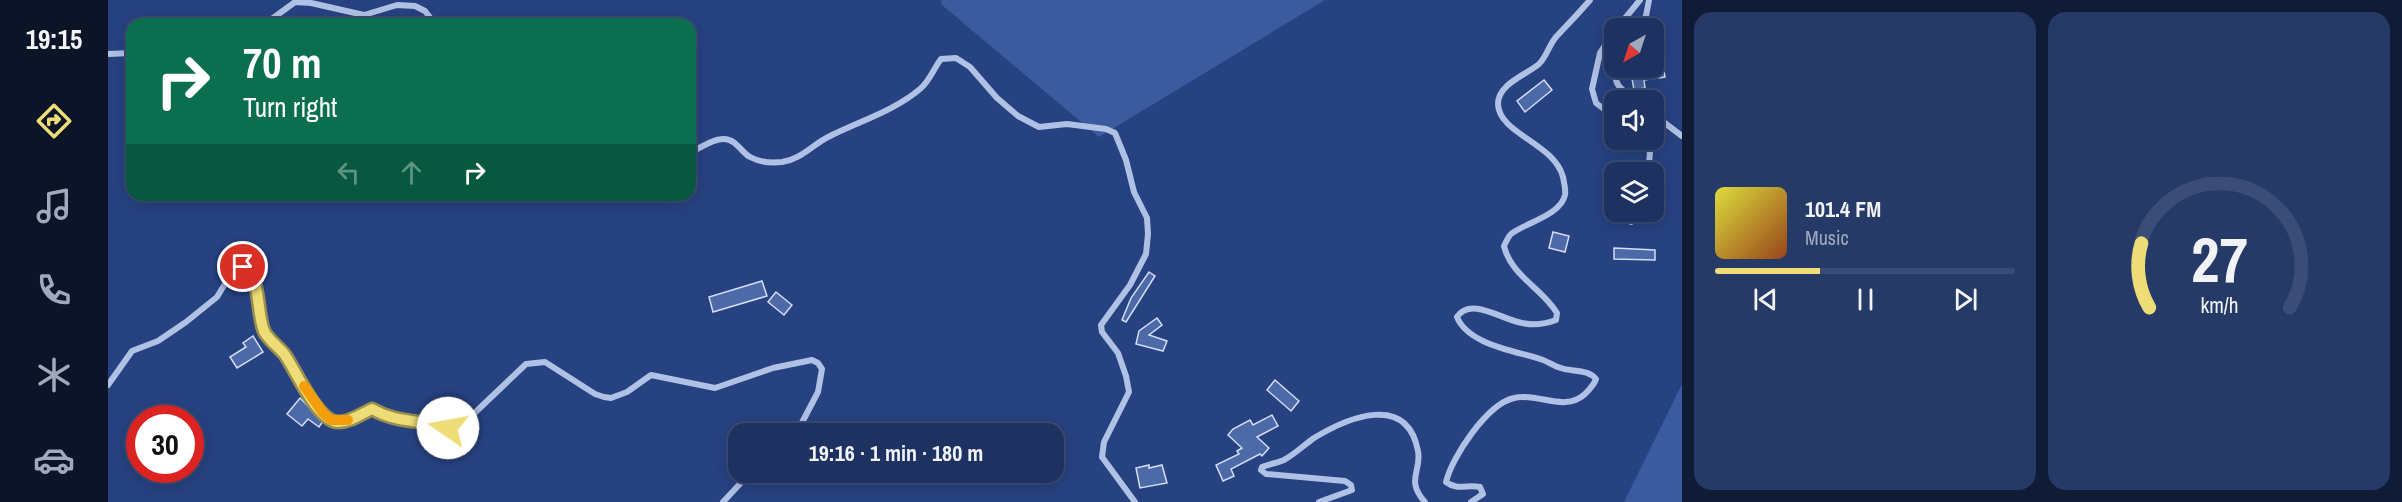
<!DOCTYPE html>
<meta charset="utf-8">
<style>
:root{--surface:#1d3261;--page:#253a67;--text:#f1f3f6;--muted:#a0aabd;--line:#3b4d76;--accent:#eedc76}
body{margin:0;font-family:"Archivo Narrow",sans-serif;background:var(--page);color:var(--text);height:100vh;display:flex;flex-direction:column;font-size:22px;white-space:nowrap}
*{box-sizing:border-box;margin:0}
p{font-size:20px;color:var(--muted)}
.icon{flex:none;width:33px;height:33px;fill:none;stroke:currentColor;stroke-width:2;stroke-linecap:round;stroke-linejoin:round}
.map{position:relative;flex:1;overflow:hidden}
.side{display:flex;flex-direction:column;gap:12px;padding:12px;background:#101c35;width:720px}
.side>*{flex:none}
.hud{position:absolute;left:18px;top:18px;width:570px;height:183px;border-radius:18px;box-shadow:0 3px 15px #0003,0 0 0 2px var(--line);background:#0b6e4f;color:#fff;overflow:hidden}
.needle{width:39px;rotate:219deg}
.buttons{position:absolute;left:1496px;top:18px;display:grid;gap:12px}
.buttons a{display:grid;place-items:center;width:60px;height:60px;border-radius:12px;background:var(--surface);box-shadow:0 3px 15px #0003,0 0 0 2px var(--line);font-size:30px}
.speed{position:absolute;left:18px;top:405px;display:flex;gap:12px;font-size:30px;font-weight:700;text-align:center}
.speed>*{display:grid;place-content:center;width:78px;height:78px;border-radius:50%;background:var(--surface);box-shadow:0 3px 15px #0003,0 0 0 2px var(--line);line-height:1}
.speed .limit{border:9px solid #d22;background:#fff;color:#111}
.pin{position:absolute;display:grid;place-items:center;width:51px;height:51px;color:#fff;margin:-26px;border:3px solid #fff;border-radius:50%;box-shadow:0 2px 6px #0007}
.me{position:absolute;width:66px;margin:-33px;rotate:282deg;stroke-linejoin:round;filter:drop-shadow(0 0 4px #0008)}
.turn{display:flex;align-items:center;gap:21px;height:126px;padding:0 18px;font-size:27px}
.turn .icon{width:78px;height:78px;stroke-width:2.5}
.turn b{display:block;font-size:42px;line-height:51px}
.lanes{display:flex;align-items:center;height:57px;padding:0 18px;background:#0003;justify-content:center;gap:30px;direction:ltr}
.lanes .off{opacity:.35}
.side .tile{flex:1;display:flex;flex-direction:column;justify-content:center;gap:9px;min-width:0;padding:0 21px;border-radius:18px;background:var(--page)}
.side .dial{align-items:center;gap:0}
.dial svg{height:156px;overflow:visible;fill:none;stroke:var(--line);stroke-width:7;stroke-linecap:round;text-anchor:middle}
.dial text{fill:var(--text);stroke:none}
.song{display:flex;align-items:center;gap:18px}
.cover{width:72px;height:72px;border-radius:9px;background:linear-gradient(135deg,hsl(60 70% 55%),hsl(20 70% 35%))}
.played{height:6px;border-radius:3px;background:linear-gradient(90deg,var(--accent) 35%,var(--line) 35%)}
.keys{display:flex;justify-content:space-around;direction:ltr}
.side .tiles{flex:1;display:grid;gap:12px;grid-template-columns:repeat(2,1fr)}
.trip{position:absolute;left:620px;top:423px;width:336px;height:60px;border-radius:18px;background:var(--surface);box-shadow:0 3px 15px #0003,0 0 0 2px var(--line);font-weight:700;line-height:60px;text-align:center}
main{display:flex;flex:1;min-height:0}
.dock{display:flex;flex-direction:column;width:108px;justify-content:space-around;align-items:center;background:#0c1427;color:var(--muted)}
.dock .icon{width:42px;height:42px}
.dock .on{color:var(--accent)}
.dock b{font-size:27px;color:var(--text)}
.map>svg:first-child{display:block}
.green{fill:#3c5a9e}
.building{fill:#4c69a8;stroke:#d3def5;stroke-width:1.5}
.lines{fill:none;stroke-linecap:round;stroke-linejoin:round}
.street{stroke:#b0c1e6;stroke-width:6}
.route-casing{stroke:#9b8f4d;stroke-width:15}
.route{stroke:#eedc76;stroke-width:10}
.slow{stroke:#f59e0b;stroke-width:10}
</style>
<main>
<nav class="dock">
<b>19:15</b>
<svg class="icon on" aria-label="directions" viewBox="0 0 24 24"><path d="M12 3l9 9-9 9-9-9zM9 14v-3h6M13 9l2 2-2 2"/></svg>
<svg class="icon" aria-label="music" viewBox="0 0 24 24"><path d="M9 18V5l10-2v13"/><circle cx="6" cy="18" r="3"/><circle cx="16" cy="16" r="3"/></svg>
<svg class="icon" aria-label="phone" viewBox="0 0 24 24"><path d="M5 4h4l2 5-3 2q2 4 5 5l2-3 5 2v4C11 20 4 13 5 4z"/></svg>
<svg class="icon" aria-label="climate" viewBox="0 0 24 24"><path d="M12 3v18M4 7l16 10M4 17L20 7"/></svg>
<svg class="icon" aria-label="car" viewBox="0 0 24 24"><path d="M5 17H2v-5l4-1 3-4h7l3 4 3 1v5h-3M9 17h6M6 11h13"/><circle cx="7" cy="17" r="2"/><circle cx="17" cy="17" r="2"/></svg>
</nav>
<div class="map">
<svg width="1574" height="502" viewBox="0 0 1574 502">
<rect width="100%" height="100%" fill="#274281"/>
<path class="green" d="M833,0H1217L991,137L834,5Z
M1574,384V502H1516Z"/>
<path class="building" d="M1555,64L1557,77L1536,80L1537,88L1526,90L1523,73L1543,69L1545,65Z
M1436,80L1444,90L1417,112L1409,101Z
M1445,232L1461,236L1457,252L1441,248Z
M1506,248L1547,250V260L1506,259Z
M1041,272L1047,276L1018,322L1014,320L1023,298Z
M654,281L659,296L605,312L601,297Z
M668,292L684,305L676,315L660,302Z
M1049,318L1054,325L1041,335L1059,341L1055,351L1028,344L1031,331Z
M145,336L155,352L129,368L122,357L138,347L135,343Z
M1167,380L1191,401L1183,411L1159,390Z
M192,398L215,421L211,427L200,419L194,426L179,414Z
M1164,415L1170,426L1149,437L1161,448L1154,456L1152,454L1123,469L1126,476L1115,481L1108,465L1131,454L1129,451L1134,448L1120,435L1125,429L1142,420L1145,425Z
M1041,465V468L1054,465L1059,483L1032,488L1028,468Z"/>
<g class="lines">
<path class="street" d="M157,24L187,2L203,3L256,15L289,5L307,6L317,11L327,24
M1509,28L1532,0
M1531,28L1538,16L1541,0
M1506,32L1492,53L1484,89L1488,103L1506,117
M0,54L24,53
M1509,68C1503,84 1515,91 1528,100
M1545,114L1574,136
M1537,140L1542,153L1540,172
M582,153C592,148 604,139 616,139C628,139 633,152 642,157C651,162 664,163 674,162C694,159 705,144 722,136C752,121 786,111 812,89C821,82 826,68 833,59L848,58L862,67L889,98L910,116L931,127L959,124L998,129L1007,133L1018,160L1026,192L1039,218L1040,234L1038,254L1022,285L993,325L994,332L1010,353L1018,376L1021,392L996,442L994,457L1027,502
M1523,222L1527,212
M0,385L24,351L50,341L78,322L109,297L123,274L135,268C154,279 147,312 156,331C161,340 171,347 177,355C189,372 206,415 225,421C239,425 253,414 264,409L286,420L347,428L355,424L418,364L437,362L487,394L496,397L503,398L519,392L543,375L607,388L665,368L704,360L710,363L714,369L710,392L688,434
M615,502L643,472
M1211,502L1244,490L1243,485L1237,481L1158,474L1153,470L1154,467C1161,464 1169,463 1176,460C1187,454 1196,445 1206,438C1239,418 1299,392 1310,451C1314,471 1297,480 1317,502
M1363,502L1375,494L1372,487C1359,484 1350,491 1338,482C1344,457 1379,404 1406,398C1430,392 1456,413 1477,394C1482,389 1486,385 1488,379C1480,369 1464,372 1453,368C1447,367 1441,362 1435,360C1409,351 1360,345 1349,317C1362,297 1392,318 1410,322C1424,326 1435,325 1448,320L1449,313C1434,288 1403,276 1396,246C1398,242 1400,237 1403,234C1417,223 1453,215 1457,195C1458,189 1456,183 1455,177C1446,143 1391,134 1390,104C1390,84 1418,75 1431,64C1439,56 1441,45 1448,37C1459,25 1471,13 1482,0"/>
</g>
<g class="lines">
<g class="route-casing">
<path id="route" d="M135,267C154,279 148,312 156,331C160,340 171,347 177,355C188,371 210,422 230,422C243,422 253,414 264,409C290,424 313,419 340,428"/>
</g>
<use href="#route" class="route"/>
<path class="slow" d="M196,386L215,413L223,420H240"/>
</g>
</svg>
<div class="buttons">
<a><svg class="needle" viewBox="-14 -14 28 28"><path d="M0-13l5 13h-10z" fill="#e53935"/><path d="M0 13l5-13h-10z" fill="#a0aabd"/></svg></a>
<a><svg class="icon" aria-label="sound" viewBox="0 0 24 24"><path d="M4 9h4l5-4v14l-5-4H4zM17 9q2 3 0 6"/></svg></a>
<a><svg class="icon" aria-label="layers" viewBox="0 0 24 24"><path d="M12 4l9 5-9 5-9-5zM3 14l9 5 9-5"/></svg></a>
</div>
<div class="speed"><div class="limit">30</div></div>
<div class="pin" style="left:135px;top:267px;background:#d93025"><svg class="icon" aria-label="arrive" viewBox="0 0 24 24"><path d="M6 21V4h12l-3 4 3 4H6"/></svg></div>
<svg class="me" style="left:340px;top:428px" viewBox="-20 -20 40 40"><circle r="19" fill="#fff"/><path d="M0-13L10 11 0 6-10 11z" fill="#eedc76"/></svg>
<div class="trip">19:16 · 1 min · 180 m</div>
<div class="hud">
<div class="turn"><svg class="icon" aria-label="right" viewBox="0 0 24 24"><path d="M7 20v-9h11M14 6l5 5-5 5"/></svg><div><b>70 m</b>Turn right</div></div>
<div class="lanes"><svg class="icon off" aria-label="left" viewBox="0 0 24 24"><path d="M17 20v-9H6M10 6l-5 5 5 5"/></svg><svg class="icon off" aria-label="ahead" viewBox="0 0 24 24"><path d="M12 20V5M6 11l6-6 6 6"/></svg><svg class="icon" aria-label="right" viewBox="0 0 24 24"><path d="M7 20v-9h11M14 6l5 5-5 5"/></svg></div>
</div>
</div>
<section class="side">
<div class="tiles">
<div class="tile">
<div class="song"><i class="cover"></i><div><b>101.4 FM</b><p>Music</p></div></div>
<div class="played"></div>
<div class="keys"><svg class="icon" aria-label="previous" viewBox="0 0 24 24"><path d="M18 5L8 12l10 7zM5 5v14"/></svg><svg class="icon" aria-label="pause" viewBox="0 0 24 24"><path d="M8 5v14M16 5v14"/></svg><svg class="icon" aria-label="next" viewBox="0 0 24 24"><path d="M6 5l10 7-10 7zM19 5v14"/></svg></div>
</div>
<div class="tile dial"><svg viewBox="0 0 100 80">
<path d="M14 69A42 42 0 1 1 86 69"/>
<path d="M14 69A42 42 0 0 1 10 36" stroke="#eedc76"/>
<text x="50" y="56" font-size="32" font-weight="700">27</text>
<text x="50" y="72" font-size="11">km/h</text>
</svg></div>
</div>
</section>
</main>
